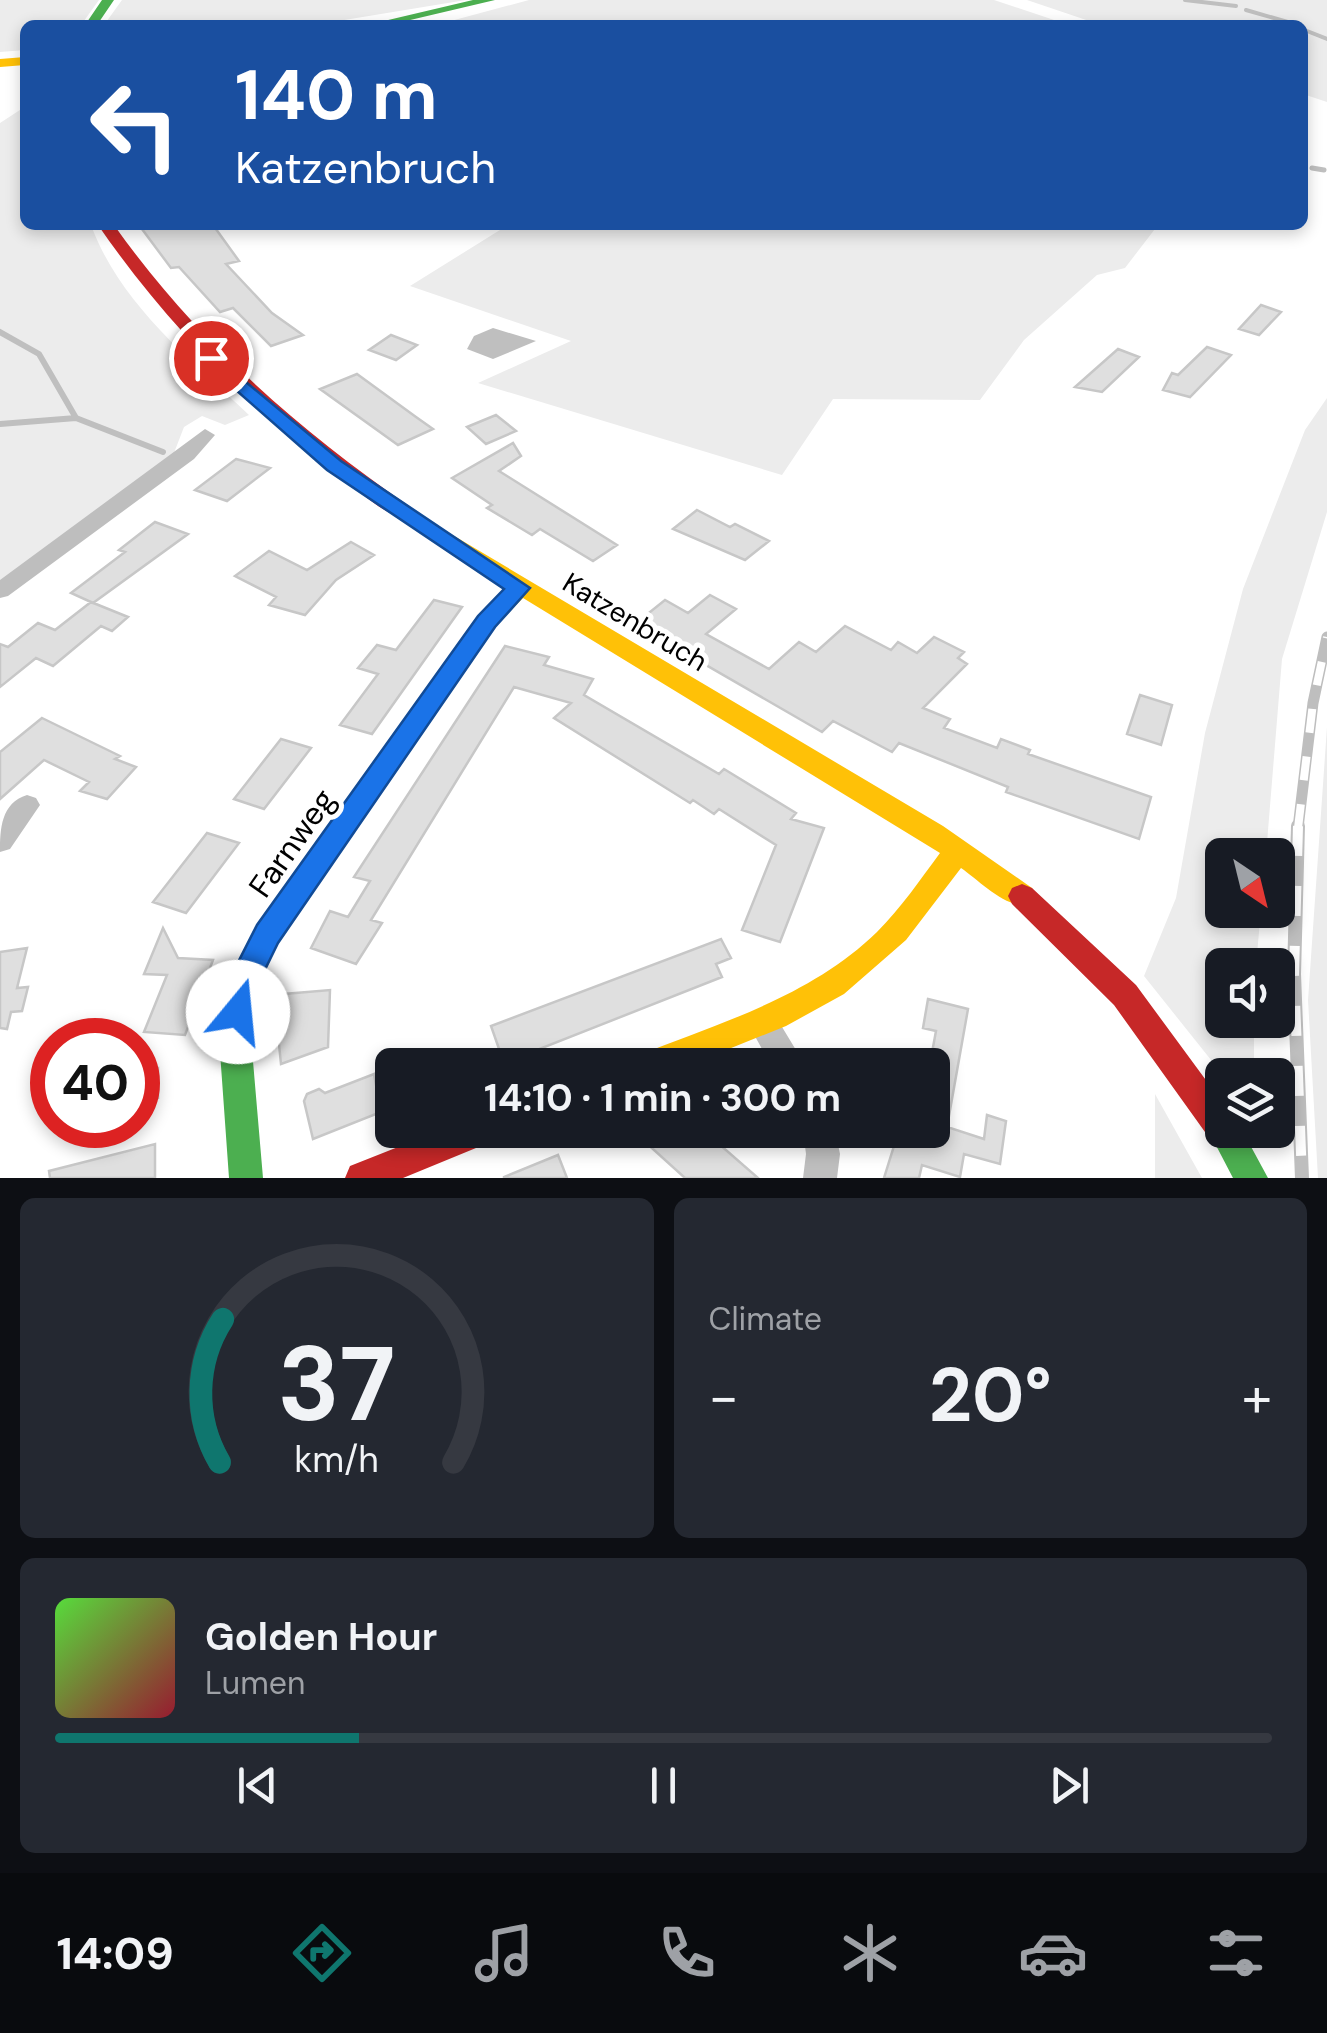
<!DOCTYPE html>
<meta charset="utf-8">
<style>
:root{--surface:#171b24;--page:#242831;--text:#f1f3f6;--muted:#9ea1a6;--line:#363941;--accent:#0f766e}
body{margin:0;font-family:"DM Sans",sans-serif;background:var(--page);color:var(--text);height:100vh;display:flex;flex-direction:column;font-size:38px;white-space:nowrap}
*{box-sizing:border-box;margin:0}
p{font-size:32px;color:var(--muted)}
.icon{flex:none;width:55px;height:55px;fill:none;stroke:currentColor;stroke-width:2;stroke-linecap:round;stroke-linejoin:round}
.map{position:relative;height:1178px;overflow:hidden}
.sheet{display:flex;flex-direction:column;gap:20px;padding:20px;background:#0d0f14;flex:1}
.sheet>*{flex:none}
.banner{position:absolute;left:20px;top:20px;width:1288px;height:210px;border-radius:15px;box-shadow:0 5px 15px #0003;background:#1a4fa0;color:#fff;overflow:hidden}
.needle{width:65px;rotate:145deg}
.tools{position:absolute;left:1205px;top:838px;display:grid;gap:20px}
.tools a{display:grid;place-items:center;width:90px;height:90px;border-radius:15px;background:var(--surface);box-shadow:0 5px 15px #0003;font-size:50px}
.speed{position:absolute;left:30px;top:1018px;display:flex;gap:20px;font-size:50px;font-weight:700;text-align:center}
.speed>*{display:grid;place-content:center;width:130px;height:130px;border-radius:50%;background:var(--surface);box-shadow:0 5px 15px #0003;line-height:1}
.speed .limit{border:15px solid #d22;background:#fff;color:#111}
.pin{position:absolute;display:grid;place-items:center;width:85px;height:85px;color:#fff;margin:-42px;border:5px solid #fff;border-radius:50%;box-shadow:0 2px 10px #0007}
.me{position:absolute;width:110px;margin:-55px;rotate:17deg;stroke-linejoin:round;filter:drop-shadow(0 0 8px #0008)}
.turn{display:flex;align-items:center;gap:35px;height:210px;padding:0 50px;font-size:45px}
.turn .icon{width:130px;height:130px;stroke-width:2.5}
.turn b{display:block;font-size:70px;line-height:85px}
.big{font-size:75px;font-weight:700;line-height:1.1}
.sheet .widget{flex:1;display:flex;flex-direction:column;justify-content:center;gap:15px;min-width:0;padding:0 35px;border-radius:15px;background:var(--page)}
.sheet .dial{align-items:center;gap:0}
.dial svg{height:260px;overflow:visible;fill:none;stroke:var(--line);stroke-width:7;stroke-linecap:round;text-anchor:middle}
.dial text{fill:var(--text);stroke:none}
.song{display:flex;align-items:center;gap:30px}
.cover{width:120px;height:120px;border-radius:15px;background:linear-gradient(135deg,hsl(110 70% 55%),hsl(350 70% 35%))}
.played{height:10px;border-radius:5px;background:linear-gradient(90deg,var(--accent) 25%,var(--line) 25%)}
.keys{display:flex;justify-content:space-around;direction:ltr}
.heat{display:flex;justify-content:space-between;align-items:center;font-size:55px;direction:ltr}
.sheet .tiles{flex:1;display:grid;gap:20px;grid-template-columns:1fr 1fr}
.widget:last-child{grid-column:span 2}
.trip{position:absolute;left:375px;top:1048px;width:575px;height:100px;border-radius:15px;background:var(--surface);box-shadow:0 5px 15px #0003;font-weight:700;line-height:100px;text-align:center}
.tab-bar{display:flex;height:160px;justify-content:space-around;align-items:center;background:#090b0e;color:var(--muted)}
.tab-bar .icon{width:70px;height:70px}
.tab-bar .active{color:var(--accent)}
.tab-bar b{font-size:45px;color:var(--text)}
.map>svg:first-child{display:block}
.green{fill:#ececec}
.water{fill:#bfbfbf}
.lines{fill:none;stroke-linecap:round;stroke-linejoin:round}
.stream-far2{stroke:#bfbfbf;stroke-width:4}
.stream-far1{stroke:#bfbfbf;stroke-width:5}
.stream{stroke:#bfbfbf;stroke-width:6}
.building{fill:#dfdfdf;stroke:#c7c7c7;stroke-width:2.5}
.street{fill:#bebebe;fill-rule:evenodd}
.fast{fill:#4caf50;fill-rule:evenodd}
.slow{fill:#ffc107;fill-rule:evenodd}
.jam{fill:#c62828;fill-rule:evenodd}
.rail-far1-casing{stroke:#bebebe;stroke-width:11}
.rail-casing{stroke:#bebebe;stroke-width:14}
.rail-far1{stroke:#fff;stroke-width:8;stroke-dasharray:24;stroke-linecap:butt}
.rail{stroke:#fff;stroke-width:10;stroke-dasharray:30;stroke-linecap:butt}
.route{fill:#1a73e8;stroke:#114b97;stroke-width:2.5}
.labels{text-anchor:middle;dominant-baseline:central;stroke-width:10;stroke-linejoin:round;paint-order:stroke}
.street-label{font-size:28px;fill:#000;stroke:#fff}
.near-street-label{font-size:32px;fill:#000;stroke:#fff}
</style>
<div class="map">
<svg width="1327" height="1178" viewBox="0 0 1327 1178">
<rect width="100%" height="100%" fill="#fff"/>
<path class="green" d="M0,0H99L81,25H25V50L0,52Z
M122,0H466L314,25H104Z
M529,0H994L1069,25L447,22Z
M1027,0H1327V102L1303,94L1302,25H1101Z
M23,108L25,225H91C120,304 190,359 249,415L225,425L202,416L184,427L172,458L0,585V123Z
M508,225H1158L1125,268L1097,275L1024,340L980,400L833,399L782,475L478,383L571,341L410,286Z
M1327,398V512L1282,659L1266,855H1222V910H1261L1256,965H1222V1020H1254V1075H1223L1144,976L1176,898L1205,733L1243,589L1305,430Z
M1327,727V1178H1318L1308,1000Z
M1155,1094L1202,1178H1155Z"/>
<path class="water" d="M493,328L536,341L493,359L467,349L474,336Z"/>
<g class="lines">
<path class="stream-far2" d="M1185,0L1236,6
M1246,10L1298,25
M1302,29L1327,39"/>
<path class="stream-far1" d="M1312,168L1324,170"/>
<path class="stream" d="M0,332L39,354L76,418L163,452
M0,424L76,418"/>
</g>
<path class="building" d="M139,225H213L239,261L226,264L272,313L303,335L271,346L233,308L220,312L179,267L171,268Z
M1261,305L1281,312L1259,335L1239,329Z
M391,335L417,345L396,360L369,350Z
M1207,347L1231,355L1190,397L1163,390L1172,373L1178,375Z
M1118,349L1139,357L1102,392L1075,387Z
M357,374L416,417L433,429L398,445L320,389Z
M496,415L516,431L486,444L467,427Z
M513,443L521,456L499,471L617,545L593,561L540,529L532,535L487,508L492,505L452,478Z
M236,459L270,468L227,501L195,490Z
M697,510L730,527L735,524L769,541L745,560L673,529Z
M155,522L188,534L93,603L71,593L125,552L119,550Z
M351,542L374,555L336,580L305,615L269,605L276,597L235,576L269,551L307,570Z
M710,595L736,609L706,634L769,669L799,642L816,652L845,626L891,650L898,642L917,653L934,637L964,652L958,658L967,664L923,708L950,719L944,728L997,748L1001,739L1030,750L1028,754L1151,797L1139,839L1006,792L1008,787L899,743L892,752L833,721L822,732L635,624L665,600L688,613Z
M434,600L462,607L372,734L340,725L378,674L358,668L377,645L396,650Z
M91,602L128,617L112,631L101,626L53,666L36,658L0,687V644L8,647L38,623L55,630Z
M505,646L549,657L544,665L593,679L584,695L719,774L724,769L796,813L791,819L824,828L780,942L742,930L776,845L719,809L714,814L693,800L690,803L554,718L571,703L514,687L371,920L382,923L356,964L311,948L330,911L348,917L370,881L354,877Z
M1140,695L1172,705L1161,745L1127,734Z
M42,718L120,756L115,759L136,767L107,799L80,791L89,782L44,760L0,799V752Z
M281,739L311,748L264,809L234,799Z
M207,833L239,843L186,913L153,902Z
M163,928L178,958L213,960L185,1035L144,1032L167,975L144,974Z
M721,939L731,958L716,964L722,977L504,1063L491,1026Z
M27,948L17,988L28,987L22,1011L11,1012L7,1029L0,1028V952Z
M330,990L328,1047L281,1064L278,1034L284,994Z
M928,999L968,1009L947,1127L984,1139L987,1115L1006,1121L1000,1164L964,1154L960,1177L922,1165L919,1178H884L899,1130H932L931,1058L936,1031L923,1028Z
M158,1068V1098L138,1102V1073Z
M374,1074L381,1112L313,1139L304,1101L307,1094L319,1089L325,1093Z
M655,1130H703L758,1178H685L644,1141Z
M155,1144V1178H50L49,1171Z
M558,1155L567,1178H504V1177Z"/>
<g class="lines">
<path class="street" d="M205,429L215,435L194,459L8,596L0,598V580Z
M27,795L36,798L40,805L10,849L0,852C0,829 1,803 27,795Z
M762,1008L773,1012L805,1065H771L747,1022L751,1012Z
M803,1130H835L840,1154L837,1178H803L806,1154Z"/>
<path class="fast" d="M102,0H114L97,25H85Z
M473,0H495L389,25H367Z
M420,707L429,710L432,716L429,722L278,943L256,987L251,1038L263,1178H229L219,1038L226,986L258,925L411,710Z
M1222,1115V1130H1242L1268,1178H1233L1208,1130L1212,1119Z"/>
<path class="slow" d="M25,57V65L0,67V59Z
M402,505L943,826L1032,888L1036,896L1032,904C1009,912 980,881 961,868L906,940L844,994L786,1026L689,1065H634L639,1055C723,1022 811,996 877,932C901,908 920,880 940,853L523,598L494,628L429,722H411L408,716L411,710L478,616L507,587L395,516L392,511Z"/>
<path class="jam" d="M98,225H114C195,339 295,427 409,506L412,511L409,516C389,521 360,491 344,479C248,406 167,325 98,225Z
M1022,884L1032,888L1136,985L1222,1102V1130H1238L1234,1139L1222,1144L1210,1139L1114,1005L1012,904L1008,896L1012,888Z
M441,1130H497L493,1141L403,1178H345L350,1166Z"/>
<g class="rail-far1-casing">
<path id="rail-far1" d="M1298,828L1313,703L1327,637"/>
</g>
<g class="rail-casing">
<path id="rail" d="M1298,826L1294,974L1302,1178"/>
</g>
<use href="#rail-far1" class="rail-far1"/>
<use href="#rail" class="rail"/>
</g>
<path class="route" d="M211,353L341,461L530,588L495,627L278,943L257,986L249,1022L238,1026L227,1022L222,1012L226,986L257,925L478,616L504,589L327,470L204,362L202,358Z"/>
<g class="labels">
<g class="street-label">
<text transform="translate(635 622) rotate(31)">Katzenbruch</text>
</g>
<g class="near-street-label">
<text transform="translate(292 843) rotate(-55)">Farnweg</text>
</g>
</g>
</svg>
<div class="tools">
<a><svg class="needle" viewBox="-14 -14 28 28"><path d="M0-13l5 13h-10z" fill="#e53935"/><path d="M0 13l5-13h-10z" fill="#9ea1a6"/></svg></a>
<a><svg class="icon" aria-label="sound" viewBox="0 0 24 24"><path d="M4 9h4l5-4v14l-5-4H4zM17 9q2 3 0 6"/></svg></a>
<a><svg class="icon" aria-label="layers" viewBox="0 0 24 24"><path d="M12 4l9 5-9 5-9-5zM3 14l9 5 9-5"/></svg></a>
</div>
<div class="speed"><div class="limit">40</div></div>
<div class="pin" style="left:211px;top:358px;background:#d93025"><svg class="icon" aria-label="arrive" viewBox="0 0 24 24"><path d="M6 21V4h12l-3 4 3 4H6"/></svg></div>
<svg class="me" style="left:238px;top:1012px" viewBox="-20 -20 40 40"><circle r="19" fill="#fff"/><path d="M0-13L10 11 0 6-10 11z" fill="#1a73e8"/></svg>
<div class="trip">14:10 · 1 min · 300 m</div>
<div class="banner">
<div class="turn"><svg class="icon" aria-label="left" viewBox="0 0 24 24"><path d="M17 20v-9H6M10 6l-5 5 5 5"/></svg><div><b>140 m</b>Katzenbruch</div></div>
</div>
</div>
<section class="sheet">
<div class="tiles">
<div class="widget dial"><svg viewBox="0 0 100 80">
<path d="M14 69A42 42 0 1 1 86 69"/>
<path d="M14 69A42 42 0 0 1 15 25" stroke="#0f766e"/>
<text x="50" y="56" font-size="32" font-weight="700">37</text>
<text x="50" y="72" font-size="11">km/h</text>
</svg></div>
<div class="widget"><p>Climate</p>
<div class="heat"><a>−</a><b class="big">20°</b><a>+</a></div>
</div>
<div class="widget">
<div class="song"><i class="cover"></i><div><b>Golden Hour</b><p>Lumen</p></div></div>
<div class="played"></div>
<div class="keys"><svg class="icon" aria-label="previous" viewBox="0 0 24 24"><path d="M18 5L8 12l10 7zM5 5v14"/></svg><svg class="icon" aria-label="pause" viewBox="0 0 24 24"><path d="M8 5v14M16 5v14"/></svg><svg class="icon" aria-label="next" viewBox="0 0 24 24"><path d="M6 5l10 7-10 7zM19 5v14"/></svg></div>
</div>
</div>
</section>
<nav class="tab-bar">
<b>14:09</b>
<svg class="icon active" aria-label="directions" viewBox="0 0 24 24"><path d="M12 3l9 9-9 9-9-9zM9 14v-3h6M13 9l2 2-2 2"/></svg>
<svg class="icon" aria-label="music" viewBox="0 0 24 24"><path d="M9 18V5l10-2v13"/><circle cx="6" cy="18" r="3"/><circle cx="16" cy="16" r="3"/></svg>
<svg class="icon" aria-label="phone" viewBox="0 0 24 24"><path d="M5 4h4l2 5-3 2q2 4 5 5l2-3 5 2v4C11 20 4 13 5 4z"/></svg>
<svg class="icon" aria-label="climate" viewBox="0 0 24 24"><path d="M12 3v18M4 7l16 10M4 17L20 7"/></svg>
<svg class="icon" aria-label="car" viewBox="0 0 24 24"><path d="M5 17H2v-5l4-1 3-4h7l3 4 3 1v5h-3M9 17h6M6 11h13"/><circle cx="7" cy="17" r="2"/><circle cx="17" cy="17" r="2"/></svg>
<svg class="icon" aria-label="filters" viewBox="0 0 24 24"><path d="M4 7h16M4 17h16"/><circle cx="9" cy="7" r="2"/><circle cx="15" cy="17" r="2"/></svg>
</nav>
